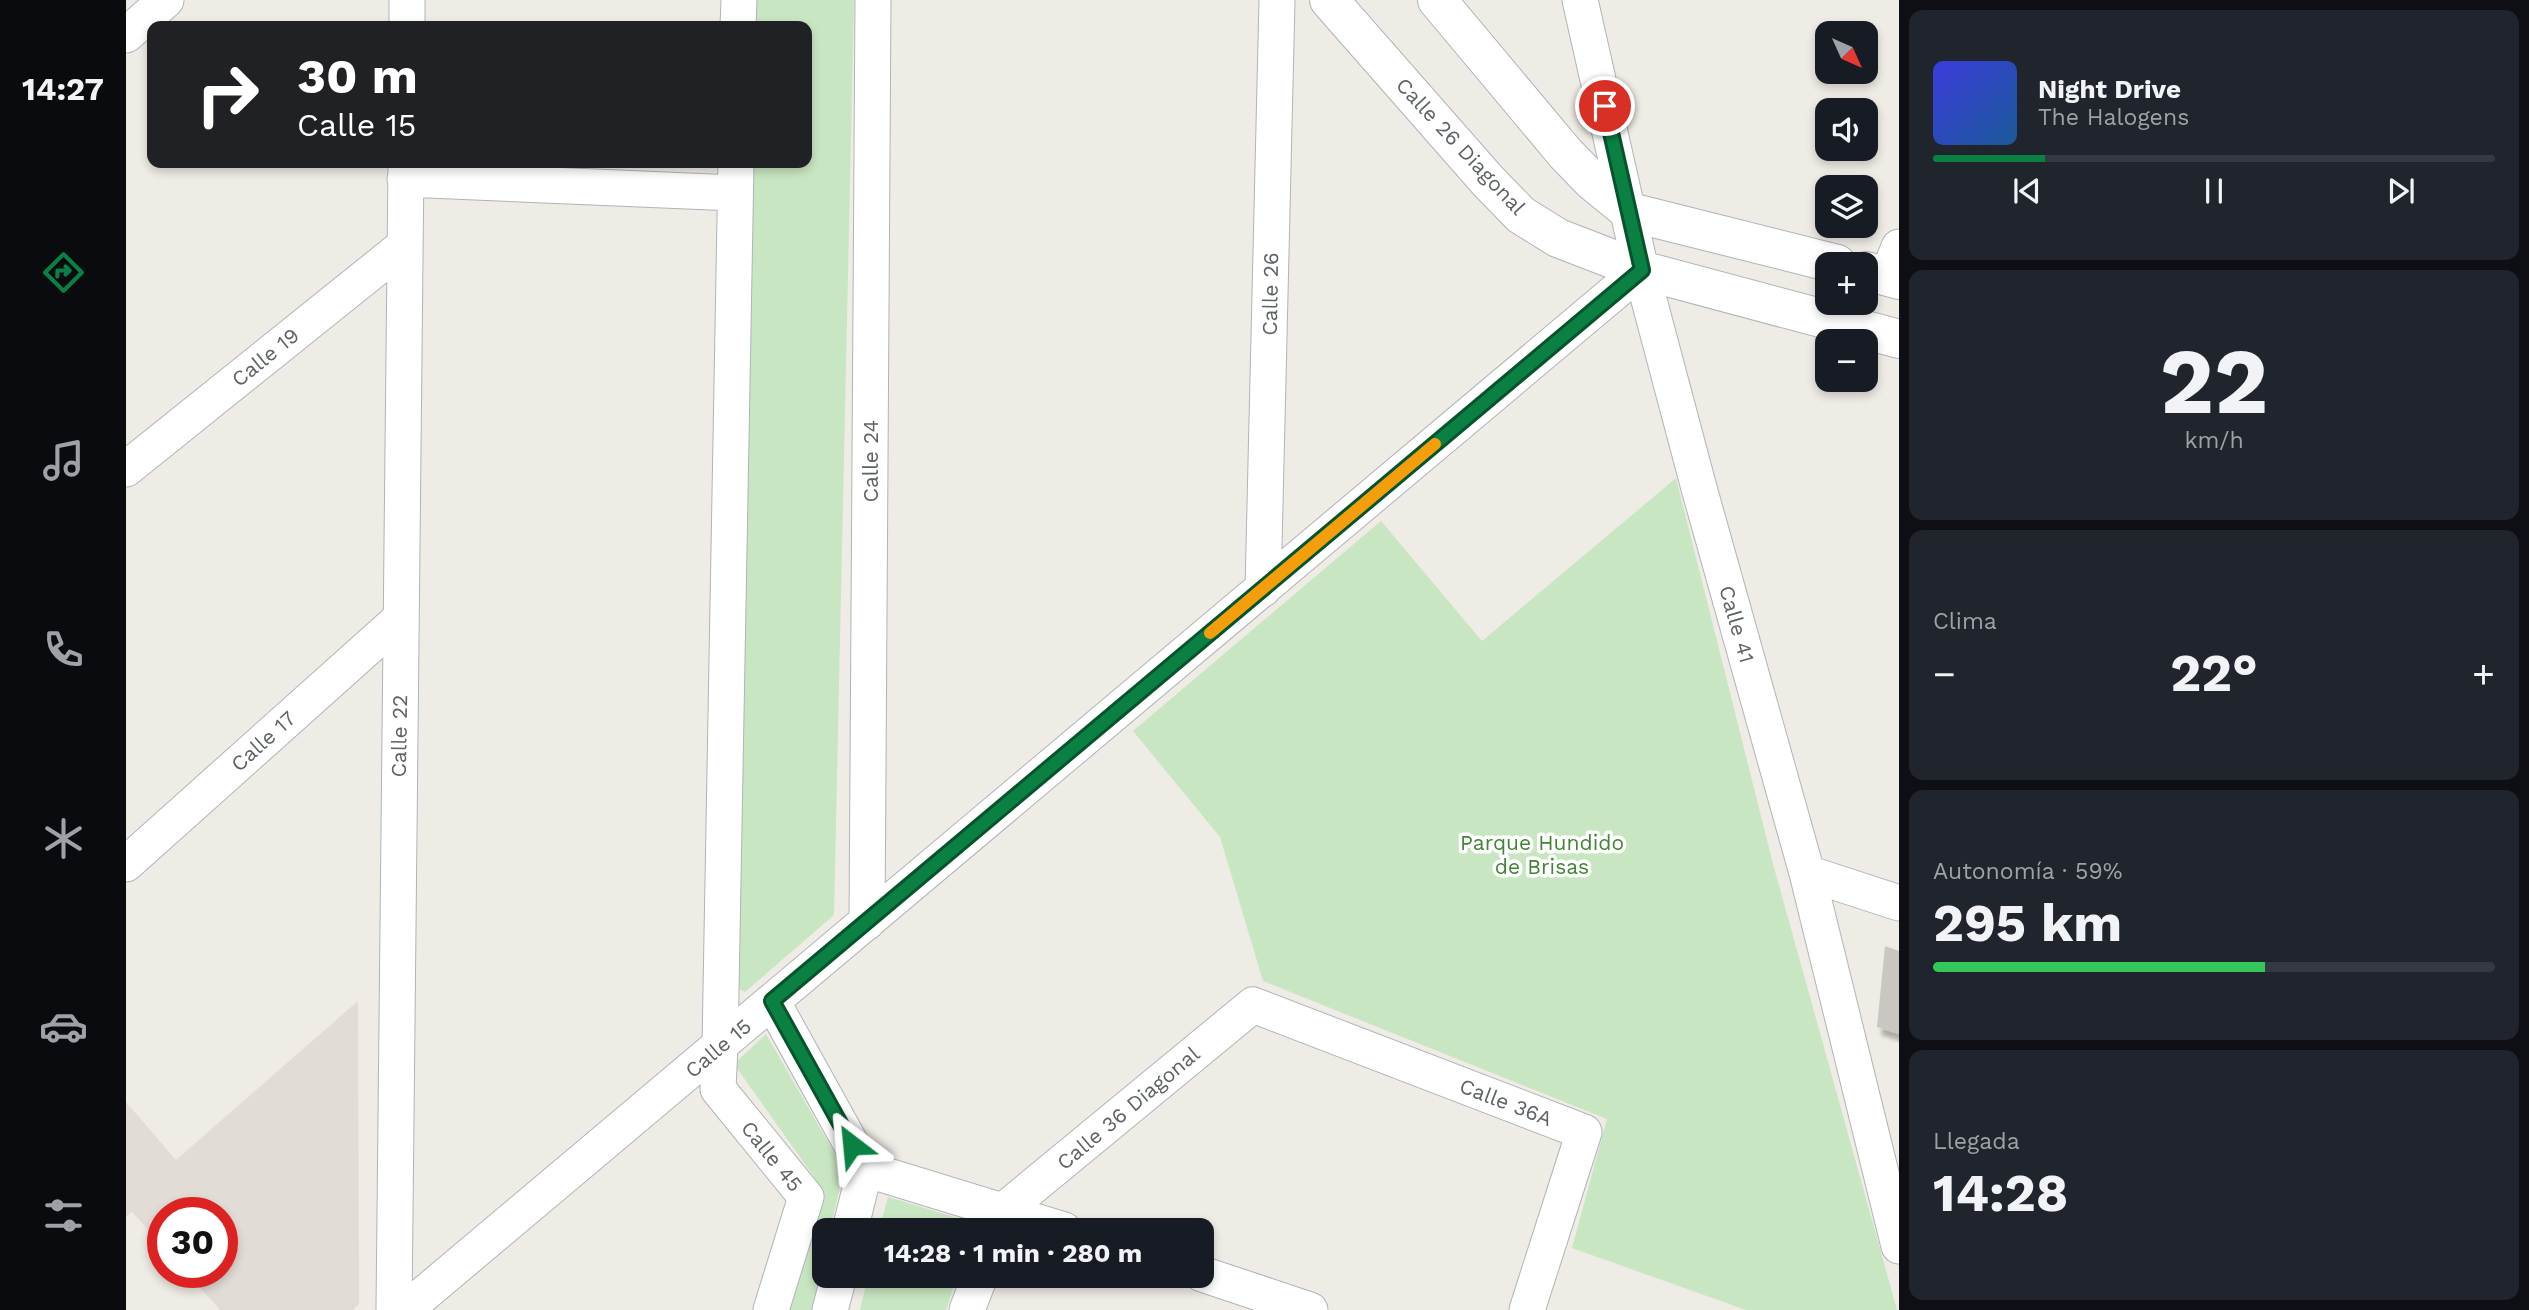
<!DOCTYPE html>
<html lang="es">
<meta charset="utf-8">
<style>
:root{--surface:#171b24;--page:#20242c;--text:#f1f3f6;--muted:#9ea1a6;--line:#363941;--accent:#0b8043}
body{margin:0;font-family:"Work Sans",sans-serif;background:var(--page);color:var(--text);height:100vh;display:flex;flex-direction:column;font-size:26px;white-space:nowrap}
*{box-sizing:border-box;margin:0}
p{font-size:23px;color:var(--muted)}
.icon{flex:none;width:38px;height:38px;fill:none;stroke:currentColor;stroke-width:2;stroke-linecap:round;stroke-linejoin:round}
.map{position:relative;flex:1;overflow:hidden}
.sheet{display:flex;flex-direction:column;gap:10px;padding:10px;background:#0d0f14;width:630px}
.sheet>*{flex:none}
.guide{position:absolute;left:21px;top:21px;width:665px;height:147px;border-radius:14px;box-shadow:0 4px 10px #0003;background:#202124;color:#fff;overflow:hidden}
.needle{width:46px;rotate:135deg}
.buttons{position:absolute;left:1689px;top:21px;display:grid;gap:14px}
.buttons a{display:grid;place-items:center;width:63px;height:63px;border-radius:14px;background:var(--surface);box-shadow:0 4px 10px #0003;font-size:35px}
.speed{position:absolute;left:21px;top:1197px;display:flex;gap:14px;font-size:35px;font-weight:700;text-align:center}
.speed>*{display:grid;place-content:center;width:91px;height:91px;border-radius:50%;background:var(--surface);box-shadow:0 4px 10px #0003;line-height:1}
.speed .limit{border:10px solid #d22;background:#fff;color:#111}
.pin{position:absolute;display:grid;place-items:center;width:60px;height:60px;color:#fff;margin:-30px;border:4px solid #fff;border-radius:50%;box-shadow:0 2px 7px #0007}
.me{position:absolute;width:77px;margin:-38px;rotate:331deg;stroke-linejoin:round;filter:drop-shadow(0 0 5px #0008)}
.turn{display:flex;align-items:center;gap:24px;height:147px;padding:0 35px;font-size:32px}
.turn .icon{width:91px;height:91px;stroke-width:2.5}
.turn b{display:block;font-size:49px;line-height:60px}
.big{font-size:52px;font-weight:700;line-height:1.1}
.sheet .widget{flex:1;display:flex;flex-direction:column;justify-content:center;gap:10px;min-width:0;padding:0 24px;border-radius:14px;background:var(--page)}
.sheet .dial{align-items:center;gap:0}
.dial b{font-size:91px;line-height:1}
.song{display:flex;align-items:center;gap:21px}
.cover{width:84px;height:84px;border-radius:10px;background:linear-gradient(135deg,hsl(240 70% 55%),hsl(210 70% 35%))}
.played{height:7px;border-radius:4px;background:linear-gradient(90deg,var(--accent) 20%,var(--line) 20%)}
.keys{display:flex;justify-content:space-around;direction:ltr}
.heat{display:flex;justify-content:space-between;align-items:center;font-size:38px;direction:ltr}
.charge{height:10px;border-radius:5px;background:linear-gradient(90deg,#34c759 59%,var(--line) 0)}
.trip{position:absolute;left:686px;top:1218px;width:402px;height:70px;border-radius:14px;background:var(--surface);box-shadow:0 4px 10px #0003;font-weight:700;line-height:70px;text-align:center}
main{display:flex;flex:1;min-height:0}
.tab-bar{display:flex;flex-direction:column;width:126px;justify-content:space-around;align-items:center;background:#090b0e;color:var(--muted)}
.tab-bar .icon{width:49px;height:49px}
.tab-bar .selected{color:var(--accent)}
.tab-bar b{font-size:32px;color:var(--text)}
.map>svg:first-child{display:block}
.education{fill:#e2dcd6}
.green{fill:#c9e6c2}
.building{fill:#cac6c2;filter:url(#shadow)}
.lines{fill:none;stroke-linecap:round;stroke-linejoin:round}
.minor-casing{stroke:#b0b4b7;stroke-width:37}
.tertiary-casing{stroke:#b0b4b7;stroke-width:40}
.minor{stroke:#fff;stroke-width:35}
.tertiary{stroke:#fff;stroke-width:38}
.route-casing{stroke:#07532c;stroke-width:18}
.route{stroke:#0b8043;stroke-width:12}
.slow{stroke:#f59e0b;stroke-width:12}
.labels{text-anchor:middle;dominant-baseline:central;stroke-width:7;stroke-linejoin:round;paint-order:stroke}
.street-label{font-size:21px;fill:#5d6265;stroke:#fff}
.park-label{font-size:21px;fill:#428435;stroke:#fff}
</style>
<main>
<nav class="tab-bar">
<b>14:27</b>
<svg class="icon selected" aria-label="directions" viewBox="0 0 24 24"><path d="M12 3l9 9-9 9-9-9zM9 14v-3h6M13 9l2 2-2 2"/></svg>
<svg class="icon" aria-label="music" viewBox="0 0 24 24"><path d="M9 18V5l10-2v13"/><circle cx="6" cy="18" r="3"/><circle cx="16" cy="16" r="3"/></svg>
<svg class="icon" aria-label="phone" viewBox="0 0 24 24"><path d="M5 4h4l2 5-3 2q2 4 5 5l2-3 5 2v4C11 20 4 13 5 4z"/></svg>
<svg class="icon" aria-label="climate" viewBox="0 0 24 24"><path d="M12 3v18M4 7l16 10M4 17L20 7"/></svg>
<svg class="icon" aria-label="car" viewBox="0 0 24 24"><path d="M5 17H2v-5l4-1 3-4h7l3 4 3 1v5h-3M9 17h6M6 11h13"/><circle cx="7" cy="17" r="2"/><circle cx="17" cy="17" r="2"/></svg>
<svg class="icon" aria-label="filters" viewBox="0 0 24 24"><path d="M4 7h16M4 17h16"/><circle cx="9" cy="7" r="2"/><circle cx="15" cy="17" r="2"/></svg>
</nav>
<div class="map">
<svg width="1773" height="1310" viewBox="0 0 1773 1310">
<defs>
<filter id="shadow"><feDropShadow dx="4.5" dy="8" stdDeviation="2" flood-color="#0004"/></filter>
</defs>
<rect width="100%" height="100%" fill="#efebe5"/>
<path class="education" d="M232,1001L233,1304L227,1310H94L60,1272H96V1213H37V1246L6,1212L0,1217V1102L50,1160Z"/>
<path class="green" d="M626,0H728L708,915L619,992L607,985L623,163H681V26H625Z
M1550,478L1647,864L1771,1310H1620L1446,1248L1481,1119L1137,981L1094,837L1007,731L1255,521L1356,641Z
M640,1034L718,1170L704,1230H698V1257L686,1310H659L693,1184L608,1064Z
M762,1197L848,1223L846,1230H753Z
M742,1276H831L820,1310H734Z"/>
<path class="building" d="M1759,946L1773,951V1034L1751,1027Z"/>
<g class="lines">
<g class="minor-casing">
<path id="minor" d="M1454,0L1515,270L1573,488L1681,873L1773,1246
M281,26V0
M612,26L613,0
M0,35L40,0
M610,163L594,1046L592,1089L680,1197L645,1310
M279,179L609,193
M1761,277L1773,247
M0,469L279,245
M1137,589L1151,0
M0,864L275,618
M1681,873L1773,903
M741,922L747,0
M646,1001L739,1169L724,1230
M739,1169L938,1230
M870,1230L877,1211L1127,1005L1458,1132L1401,1310
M1076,1274L1184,1310
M268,1310L280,163
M279,1310L1515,270
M704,1310L713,1276
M841,1310L854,1276"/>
</g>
<g class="tertiary-casing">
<path id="tertiary" d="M1203,0L1361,180L1395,215L1432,238L1515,270L1773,339
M1311,0L1439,153L1466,181L1504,212L1711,264
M1740,271L1773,280"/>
</g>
<use href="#minor" class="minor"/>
<use href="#tertiary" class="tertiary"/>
</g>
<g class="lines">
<g class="route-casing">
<path id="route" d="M726,1145L646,1001L1516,270L1479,106"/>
</g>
<use href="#route" class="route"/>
<path class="slow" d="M1084,633L1309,444"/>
</g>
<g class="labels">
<g class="street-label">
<text transform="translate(1335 146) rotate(47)">Calle 26 Diagonal</text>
<text transform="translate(1144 294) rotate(-89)">Calle 26</text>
<text transform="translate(139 357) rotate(-39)">Calle 19</text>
<text transform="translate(744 461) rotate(-90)">Calle 24</text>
<text transform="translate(1611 624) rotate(74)">Calle 41</text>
<text transform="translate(273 736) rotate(-89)">Calle 22</text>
<text transform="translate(137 741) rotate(-42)">Calle 17</text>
<text transform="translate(592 1048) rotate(-40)">Calle 15</text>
<text transform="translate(1380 1102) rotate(21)">Calle 36A</text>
<text transform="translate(1002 1108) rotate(-40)">Calle 36 Diagonal</text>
<text transform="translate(646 1156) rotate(51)">Calle 45</text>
</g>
<g class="park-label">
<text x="1416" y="842">Parque Hundido<tspan x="1416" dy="24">de Brisas</tspan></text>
</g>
</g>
</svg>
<div class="buttons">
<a><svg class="needle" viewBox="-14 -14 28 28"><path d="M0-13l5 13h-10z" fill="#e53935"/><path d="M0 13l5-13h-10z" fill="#9ea1a6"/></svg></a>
<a><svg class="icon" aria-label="sound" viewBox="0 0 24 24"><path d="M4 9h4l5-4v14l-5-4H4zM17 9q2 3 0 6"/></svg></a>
<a><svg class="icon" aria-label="layers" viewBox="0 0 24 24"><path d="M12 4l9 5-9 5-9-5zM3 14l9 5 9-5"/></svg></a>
<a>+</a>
<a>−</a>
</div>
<div class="speed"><div class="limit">30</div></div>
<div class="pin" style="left:1479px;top:106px;background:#d93025"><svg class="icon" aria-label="arrive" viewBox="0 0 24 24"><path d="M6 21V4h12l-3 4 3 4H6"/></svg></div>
<svg class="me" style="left:726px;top:1145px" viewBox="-20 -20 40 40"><path d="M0-17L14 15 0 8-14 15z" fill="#0b8043" stroke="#fff" stroke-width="4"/></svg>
<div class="trip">14:28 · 1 min · 280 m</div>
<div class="guide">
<div class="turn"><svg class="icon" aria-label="right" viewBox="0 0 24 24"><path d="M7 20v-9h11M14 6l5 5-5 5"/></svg><div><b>30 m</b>Calle 15</div></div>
</div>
</div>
<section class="sheet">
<div class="widget">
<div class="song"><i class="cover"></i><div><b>Night Drive</b><p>The Halogens</p></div></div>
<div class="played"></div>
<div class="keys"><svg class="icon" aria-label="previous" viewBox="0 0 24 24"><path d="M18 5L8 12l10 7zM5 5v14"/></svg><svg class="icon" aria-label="pause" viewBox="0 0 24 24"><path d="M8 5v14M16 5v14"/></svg><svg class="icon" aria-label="next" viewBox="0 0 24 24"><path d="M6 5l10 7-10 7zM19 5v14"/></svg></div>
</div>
<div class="widget dial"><b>22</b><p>km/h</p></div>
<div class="widget"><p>Clima</p>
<div class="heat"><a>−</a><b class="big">22°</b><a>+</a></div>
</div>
<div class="widget"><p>Autonomía · 59%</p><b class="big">295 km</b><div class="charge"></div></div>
<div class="widget"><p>Llegada</p><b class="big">14:28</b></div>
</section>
</main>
